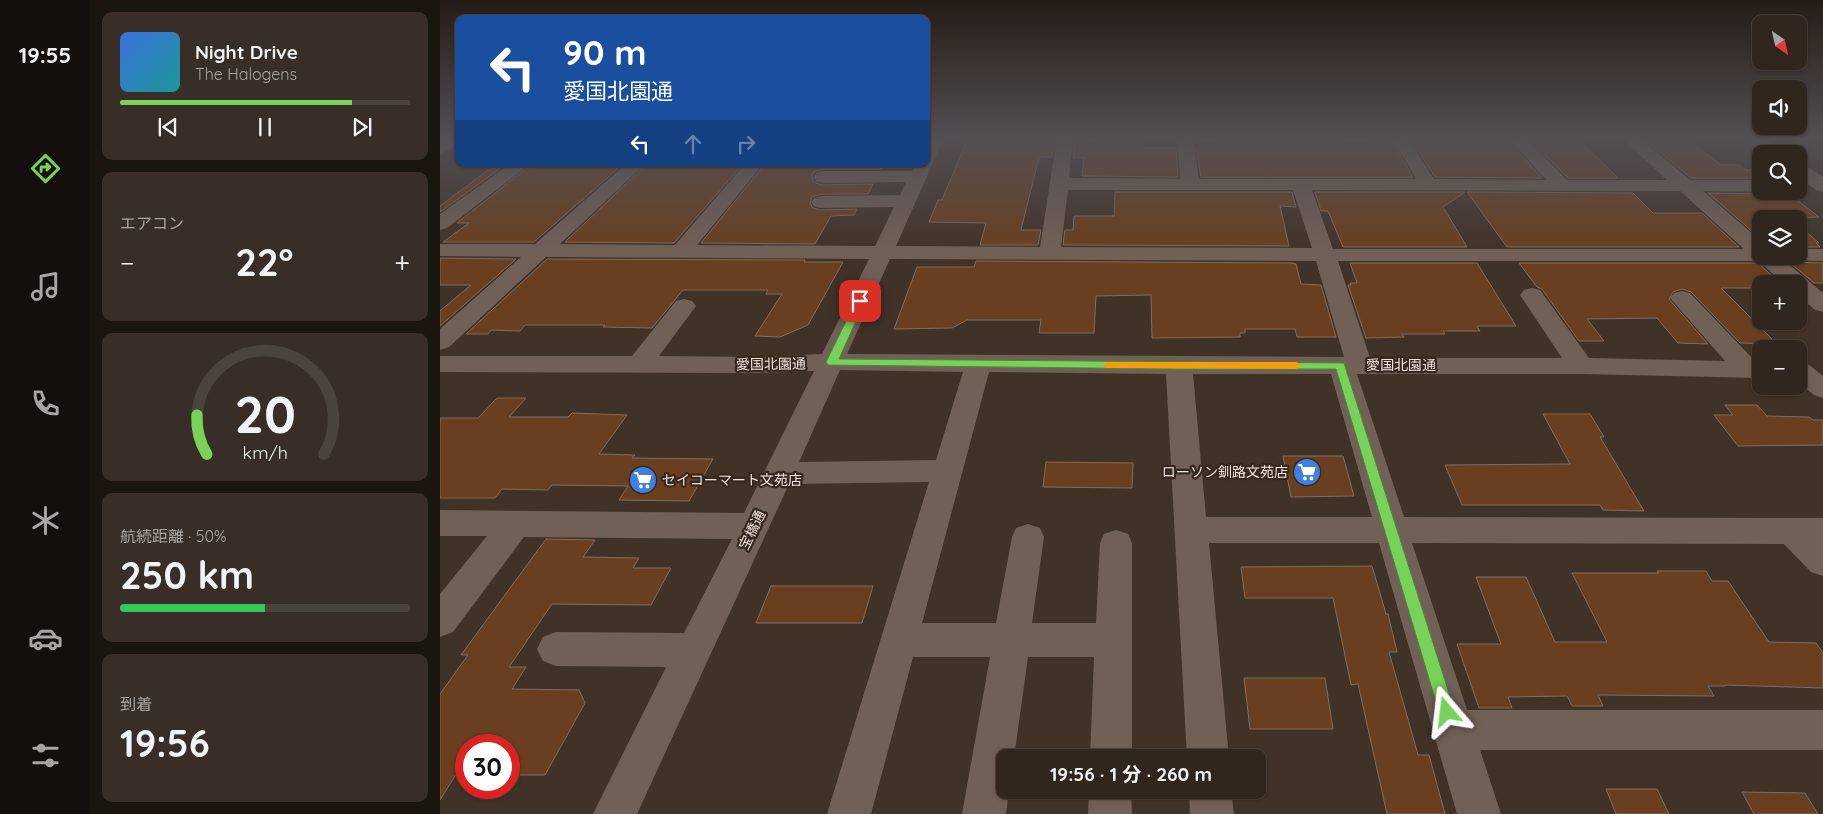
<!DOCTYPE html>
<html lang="ja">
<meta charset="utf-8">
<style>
:root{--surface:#31261e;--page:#392e27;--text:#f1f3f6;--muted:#a8a5a4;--line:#4c433c;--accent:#78d259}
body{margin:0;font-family:Quicksand,"Noto Sans JP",sans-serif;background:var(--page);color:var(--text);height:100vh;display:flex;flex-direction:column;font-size:19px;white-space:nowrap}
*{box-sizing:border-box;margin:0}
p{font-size:16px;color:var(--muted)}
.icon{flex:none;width:28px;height:28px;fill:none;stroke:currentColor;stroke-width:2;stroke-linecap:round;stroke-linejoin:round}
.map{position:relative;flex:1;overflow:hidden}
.side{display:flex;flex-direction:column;gap:12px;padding:12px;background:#1b1510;width:350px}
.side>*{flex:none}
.guide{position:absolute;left:15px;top:15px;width:475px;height:152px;border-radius:10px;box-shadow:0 1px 4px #0004,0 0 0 1px var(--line);background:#1a4fa0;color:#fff;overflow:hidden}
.needle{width:32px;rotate:146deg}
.fabs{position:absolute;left:1312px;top:15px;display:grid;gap:10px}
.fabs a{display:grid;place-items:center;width:55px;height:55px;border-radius:10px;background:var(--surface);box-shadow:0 1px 4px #0004,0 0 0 1px var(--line);font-size:25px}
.speed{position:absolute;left:15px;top:734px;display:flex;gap:10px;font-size:25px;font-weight:700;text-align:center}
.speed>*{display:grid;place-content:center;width:65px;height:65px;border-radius:50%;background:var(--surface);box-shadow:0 1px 4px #0004,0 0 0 1px var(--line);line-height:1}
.speed .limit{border:8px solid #d22;background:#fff;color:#111}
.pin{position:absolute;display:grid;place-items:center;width:42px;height:42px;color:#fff;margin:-21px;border-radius:10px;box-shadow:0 2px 8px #0006}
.me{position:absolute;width:55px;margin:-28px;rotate:343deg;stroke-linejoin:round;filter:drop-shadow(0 0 4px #0008)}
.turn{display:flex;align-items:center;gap:18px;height:105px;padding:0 25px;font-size:22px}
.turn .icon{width:65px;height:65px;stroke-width:2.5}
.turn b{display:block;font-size:35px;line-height:42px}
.lanes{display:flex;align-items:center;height:48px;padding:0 25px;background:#0003;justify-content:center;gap:25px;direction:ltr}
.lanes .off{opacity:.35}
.big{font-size:38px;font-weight:700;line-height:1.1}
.side .card{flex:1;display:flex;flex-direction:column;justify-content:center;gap:8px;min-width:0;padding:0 18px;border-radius:10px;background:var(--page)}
.side .dial{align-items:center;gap:0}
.dial svg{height:130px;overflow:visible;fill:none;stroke:var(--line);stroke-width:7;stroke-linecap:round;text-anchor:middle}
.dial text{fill:var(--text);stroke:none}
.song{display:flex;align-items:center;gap:15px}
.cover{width:60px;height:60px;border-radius:8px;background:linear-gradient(135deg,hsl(220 70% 55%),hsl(180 70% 35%))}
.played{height:5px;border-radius:2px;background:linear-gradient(90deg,var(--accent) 80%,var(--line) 80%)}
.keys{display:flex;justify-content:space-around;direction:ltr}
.heat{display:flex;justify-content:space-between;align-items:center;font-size:28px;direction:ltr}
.charge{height:8px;border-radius:4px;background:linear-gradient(90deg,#34c759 50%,var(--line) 0)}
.trip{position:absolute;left:556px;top:749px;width:270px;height:50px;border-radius:10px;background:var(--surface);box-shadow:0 1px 4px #0004,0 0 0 1px var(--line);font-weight:700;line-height:50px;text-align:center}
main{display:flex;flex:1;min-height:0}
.menu{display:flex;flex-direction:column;width:90px;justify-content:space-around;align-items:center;background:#140f0c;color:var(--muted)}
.menu .icon{width:35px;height:35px}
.menu .current{color:var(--accent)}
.menu b{font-size:22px;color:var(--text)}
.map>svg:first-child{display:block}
.building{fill:#6a3f1f;stroke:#7f6e63}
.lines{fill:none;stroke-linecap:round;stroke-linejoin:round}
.minor{fill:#716056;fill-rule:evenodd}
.route{fill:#78d259;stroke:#4e883a}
.slow{fill:#f59e0b}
.labels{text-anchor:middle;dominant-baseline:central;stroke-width:4.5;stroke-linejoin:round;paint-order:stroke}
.street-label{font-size:14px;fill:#eee4de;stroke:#36281f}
.poi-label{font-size:14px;fill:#eee4de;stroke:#36281f;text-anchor:end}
</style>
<main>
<nav class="menu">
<b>19:55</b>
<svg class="icon current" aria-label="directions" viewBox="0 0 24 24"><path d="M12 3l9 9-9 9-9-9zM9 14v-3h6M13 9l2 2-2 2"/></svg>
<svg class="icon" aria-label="music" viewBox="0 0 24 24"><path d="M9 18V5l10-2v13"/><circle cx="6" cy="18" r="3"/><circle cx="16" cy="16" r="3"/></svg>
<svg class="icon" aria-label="phone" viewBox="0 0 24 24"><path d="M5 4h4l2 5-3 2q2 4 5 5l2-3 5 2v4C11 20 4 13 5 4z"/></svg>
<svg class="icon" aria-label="climate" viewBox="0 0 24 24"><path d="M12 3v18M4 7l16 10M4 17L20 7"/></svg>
<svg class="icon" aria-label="car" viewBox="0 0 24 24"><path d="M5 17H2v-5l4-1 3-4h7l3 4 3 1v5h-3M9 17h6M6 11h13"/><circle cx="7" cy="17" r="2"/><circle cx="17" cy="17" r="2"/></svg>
<svg class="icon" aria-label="filters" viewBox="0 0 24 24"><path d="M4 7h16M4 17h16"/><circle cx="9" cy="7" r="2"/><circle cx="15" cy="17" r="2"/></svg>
</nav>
<section class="side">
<div class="card">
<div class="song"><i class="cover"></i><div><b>Night Drive</b><p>The Halogens</p></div></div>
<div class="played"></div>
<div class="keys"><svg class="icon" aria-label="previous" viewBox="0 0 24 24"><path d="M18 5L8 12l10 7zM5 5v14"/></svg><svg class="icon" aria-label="pause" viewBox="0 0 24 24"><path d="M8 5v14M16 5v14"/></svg><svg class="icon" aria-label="next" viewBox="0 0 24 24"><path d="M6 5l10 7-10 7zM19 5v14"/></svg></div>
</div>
<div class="card"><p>エアコン</p>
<div class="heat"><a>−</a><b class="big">22°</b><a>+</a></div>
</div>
<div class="card dial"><svg viewBox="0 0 100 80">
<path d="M14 69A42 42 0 1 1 86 69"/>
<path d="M14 69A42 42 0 0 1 8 45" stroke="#78d259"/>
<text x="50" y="56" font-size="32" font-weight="700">20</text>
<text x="50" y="72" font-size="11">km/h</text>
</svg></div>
<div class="card"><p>航続距離 · 50%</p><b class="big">250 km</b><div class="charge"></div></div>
<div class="card"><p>到着</p><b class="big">19:56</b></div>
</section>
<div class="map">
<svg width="1383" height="814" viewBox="0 0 1383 814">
<rect width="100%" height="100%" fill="#413228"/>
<path class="building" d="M528,138H615L612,157H599L581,230H601L598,245H540L546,223L489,222L498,200H502Z
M635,138H652L651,141L704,142V148H736L738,177L642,176L644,158H633Z
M776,138H836L837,142H900L899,140H927L926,138H950L973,177H761L756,149H759L758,140H776Z
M970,138L1068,140L1102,178L995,177Z
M1088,138H1137L1178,178H1128Z
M1203,138H1245L1281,165H1299L1306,170H1321V178H1251Z
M136,164H183L94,242H3L29,223H17L87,168Z
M207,164H303L234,243L125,242Z
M325,164L421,165L422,164H445L441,169H383L374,172L372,176L374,182L382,185L433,184L428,194H381L372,197L370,203L373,208L380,210L417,209L414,215L391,216L375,244L261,243Z
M51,168H61L0,212V206Z
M1325,191L1348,193L1379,217L1321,219V239L1268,193L1321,194Z
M675,192H852L856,207L840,206L849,246L623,245L625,230H633L634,216H674Z
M875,192H1025L1003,207L1027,247H903L888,211H881Z
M1027,192L1193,193L1213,213H1262L1299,247H1067Z
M1359,226L1379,243H1376L1380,247H1359Z
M1342,256H1347L1351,262L1383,263V283H1374Z
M0,258L76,259L0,326V311L31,285H0Z
M107,259L365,260L364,262H403L368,325L340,337L315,336L342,294H326L328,290H243L212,328L163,327L165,325H85L80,331L51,330L48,334H26Z
M536,261L852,263L856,264L861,284L881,285L896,337H857L855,329H805V333H800V337L712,338L711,295L656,296L654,333H599L601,320H527L512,328L454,329L477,267H534Z
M910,263H1037L1076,326H1037L1040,331H1003L1005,334H962L964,337L926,338L908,285H911L910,283H917Z
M1079,263H1318L1340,283H1311L1316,288H1281L1337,344L1300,343L1251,292L1242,289L1233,292L1229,299L1268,344L1238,343L1217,318L1147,319L1164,341H1139L1102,289L1097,287Z
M57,398H86L69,417H128L132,413L187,415L159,454L195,455L192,458L273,459L249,501L179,500L188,486L112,485L108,490L62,489L55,498H0V418H38Z
M1285,405H1317L1327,416L1369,417L1373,420H1383V445L1298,446L1274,415H1293Z
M1103,414H1150L1164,437H1160L1204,511L1163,510L1160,505H1022L1005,465L1130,464Z
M843,456H903L914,496L851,497Z
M606,462L693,463L692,488L603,487Z
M106,539L155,540L143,557L199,558L193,568H231L211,605L112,604L69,667H86L72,689L139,690L145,703L105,775H69V745H26V758L0,800V694L28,655H21Z
M932,566L946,614H948L957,652H949L978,755H989L1005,814H947L918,684L911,685L893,598H805L801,567Z
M1217,571H1266L1272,581H1288L1329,642L1376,643L1383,653V688L1285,685V686H1268L1274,696L1158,695L1163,706H1132L1127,696L1068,697L1072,708H1039L1017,644H1061L1036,577H1086L1115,642H1167L1132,573H1219Z
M331,586H433L422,623H316Z
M804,678H885L893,729H810Z
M1166,789H1217L1229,814H1176Z
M1302,792L1365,793L1378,814H1314Z"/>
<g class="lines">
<path class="minor" d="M6,138H19V144L0,154V141Z
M488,138H504L456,246L600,247L617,138H633L629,178L740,179L737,138H753L759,179H976L952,138H968L994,179L1106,180L1069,138H1086L1127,180H1227L1182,138H1200L1250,180H1321L1323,191L1321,192L1263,191L1321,241V256H1339L1383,293V312L1375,310L1359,296V284H1344L1319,261H898L930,358H1122L1080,295L1084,290L1092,288L1100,290L1149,358L1285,361L1230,298L1234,293L1242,291L1250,293L1315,361L1321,362V378L1141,374H917L964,517L1383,518V576L1371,572L1344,544L972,543L1027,710H1383V750H1040L1061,814H1017L939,543H769L789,758H747L726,374L549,372L482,623H556L572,537L576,528L588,524L600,528L604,537L592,623H656L660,543L664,534L676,530L688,534L692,543V758H650L654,657H588L574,758H565V790H569L566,814H522L550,657H473L431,814H387L489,482L349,484L197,814H153L226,667L116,666L103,661L97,649L103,637L116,632L244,633L292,539L84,537L13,632L0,637V594L47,536H0V510L304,513L374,371L316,373L0,372V356H192L236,301L244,299L252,301L256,306L219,356L316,357L382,354L429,259L106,257L9,347L0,350V329L81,257L0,256V244H95L186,164H205L120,244L235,245L305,164H323L257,245L435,246L454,207L381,208L374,206L371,202L374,198L381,196L460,195L466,182L383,183L376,181L374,177L376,173L383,171H472L475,164H486ZM628,190H853L872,248L621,247ZM872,190L1240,191L1304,249H893ZM450,259L876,261L904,357L407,354ZM400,370L523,372L496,460L359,462ZM753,374H891L932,517H766Z
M1306,138H1325L1346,154H1325Z
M70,164H90L7,228L0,230V214Z
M1359,164L1365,165L1383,177V192L1376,190L1359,177Z
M1359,249H1383V261L1351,260L1349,256H1359Z
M1359,363L1369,365L1383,376V398L1374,395L1359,383Z
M649,790H691L692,814H648Z
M749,790H791L794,814H750Z"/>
</g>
<linearGradient id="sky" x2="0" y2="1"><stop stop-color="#241c16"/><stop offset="0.55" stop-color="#544f53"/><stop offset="1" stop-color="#544f53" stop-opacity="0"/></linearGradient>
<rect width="1383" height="252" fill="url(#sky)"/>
<path class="route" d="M420,298L425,301L399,359L904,363L1015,712L1013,717L1007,720L1001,717L999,712L896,369H739L388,365L386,362L416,301Z"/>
<path class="slow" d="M668,362H856L862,365L856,369L665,368L663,365Z"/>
<defs>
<g id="supermarket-disc" transform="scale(1.4375)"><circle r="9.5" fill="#3f7fe0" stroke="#36281f"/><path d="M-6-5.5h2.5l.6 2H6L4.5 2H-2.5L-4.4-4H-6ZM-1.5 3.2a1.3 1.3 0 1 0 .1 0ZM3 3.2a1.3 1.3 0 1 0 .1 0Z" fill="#fff"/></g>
</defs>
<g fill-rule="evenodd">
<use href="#supermarket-disc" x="867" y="472"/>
<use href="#supermarket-disc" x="203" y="480"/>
</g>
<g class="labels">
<g class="street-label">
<text transform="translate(331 364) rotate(-1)">愛国北園通</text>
<text x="961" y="365">愛国北園通</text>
<text transform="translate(312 530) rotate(-64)">宝橋通</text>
</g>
<g class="poi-label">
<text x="848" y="472">ローソン釧路文苑店</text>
<text x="222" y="480" text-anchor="start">セイコーマート文苑店</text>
</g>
</g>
</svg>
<div class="fabs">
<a><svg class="needle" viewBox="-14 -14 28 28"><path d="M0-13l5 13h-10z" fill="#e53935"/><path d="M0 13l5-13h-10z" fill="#a8a5a4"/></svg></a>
<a><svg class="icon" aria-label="sound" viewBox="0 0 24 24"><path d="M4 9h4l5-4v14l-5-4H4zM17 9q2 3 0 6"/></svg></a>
<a><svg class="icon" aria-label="search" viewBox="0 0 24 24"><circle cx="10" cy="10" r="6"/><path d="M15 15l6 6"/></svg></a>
<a><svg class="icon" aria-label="layers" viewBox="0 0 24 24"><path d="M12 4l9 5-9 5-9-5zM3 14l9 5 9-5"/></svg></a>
<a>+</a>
<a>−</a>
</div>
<div class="speed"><div class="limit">30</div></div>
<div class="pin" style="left:420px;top:301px;background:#d93025"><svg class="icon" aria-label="arrive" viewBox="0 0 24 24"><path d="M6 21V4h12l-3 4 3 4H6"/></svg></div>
<svg class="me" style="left:1007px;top:712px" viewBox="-20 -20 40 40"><path d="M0-17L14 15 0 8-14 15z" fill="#78d259" stroke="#fff" stroke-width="4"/></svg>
<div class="trip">19:56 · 1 分 · 260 m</div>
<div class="guide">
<div class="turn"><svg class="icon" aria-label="left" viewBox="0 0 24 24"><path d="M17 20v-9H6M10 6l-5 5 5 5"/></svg><div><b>90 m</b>愛国北園通</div></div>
<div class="lanes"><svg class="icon" aria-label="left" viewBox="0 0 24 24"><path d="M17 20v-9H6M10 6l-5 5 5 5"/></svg><svg class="icon off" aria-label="ahead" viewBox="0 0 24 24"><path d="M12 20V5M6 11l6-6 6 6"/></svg><svg class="icon off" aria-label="right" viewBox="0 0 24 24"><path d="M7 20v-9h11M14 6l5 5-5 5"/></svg></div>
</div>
</div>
</main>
